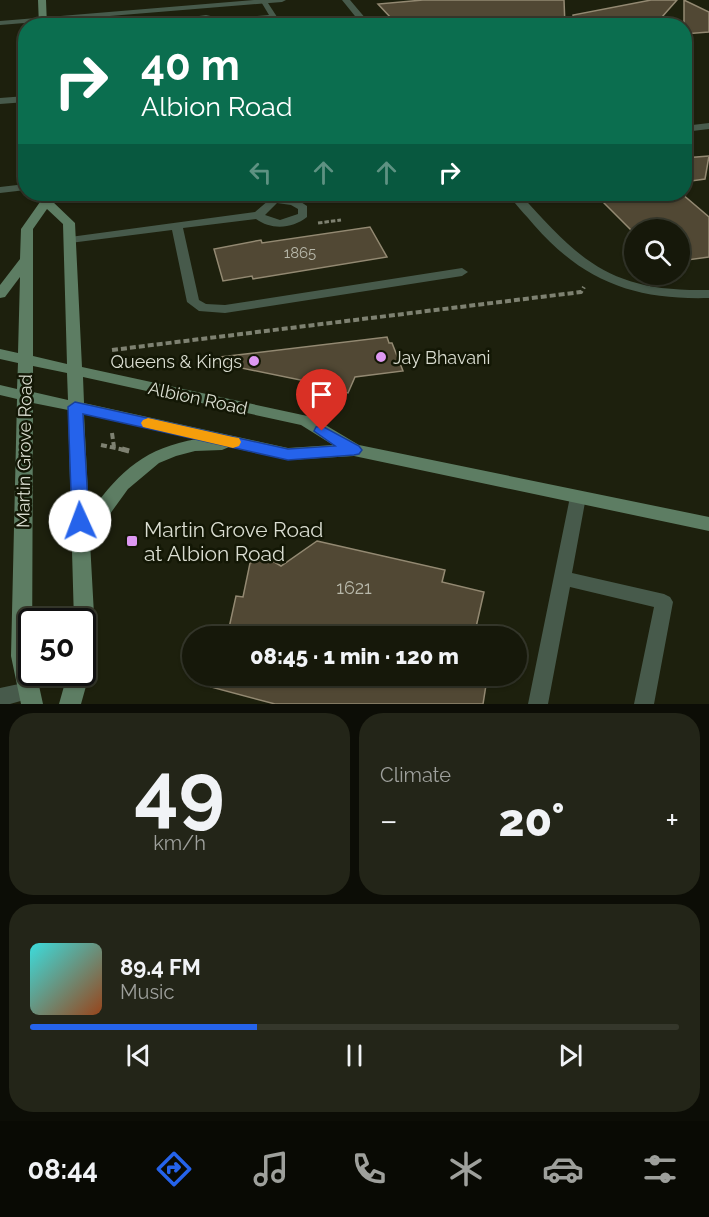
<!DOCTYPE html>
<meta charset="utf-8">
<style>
:root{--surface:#16180a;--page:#232518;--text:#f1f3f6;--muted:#9ea09c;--line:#35372b;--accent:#2563eb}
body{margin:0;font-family:Raleway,sans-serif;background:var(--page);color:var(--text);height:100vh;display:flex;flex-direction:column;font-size:22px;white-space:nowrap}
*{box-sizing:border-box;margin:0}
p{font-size:20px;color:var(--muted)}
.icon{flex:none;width:33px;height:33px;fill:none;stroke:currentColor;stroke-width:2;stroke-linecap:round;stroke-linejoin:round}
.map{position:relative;height:704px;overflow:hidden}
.side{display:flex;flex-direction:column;gap:9px;padding:9px;background:#0c0d06;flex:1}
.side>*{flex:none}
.guide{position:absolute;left:18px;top:18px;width:674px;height:183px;border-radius:24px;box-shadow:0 2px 4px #0004,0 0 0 2px var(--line);background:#0b6e4f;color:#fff;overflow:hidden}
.controls{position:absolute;left:624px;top:219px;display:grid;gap:12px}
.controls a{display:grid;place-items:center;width:66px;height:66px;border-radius:50%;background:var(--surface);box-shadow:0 2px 4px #0004,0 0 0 2px var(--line);font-size:30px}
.speed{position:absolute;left:18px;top:608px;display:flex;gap:12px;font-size:30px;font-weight:700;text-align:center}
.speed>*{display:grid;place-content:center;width:78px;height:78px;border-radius:50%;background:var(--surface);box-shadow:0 2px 4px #0004,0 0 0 2px var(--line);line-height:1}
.speed .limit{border:3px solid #111;border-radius:9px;background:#fff;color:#111}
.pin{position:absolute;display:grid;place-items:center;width:51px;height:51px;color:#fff;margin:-62px -26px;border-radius:50% 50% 50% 0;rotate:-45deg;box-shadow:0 0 6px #0007}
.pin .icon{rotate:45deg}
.me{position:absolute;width:66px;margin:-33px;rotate:358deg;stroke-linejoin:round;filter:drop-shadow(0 0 4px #0008)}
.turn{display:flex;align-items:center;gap:21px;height:126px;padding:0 24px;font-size:27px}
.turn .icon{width:78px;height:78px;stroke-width:2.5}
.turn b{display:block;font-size:42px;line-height:51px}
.lanes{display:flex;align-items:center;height:57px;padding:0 24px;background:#0003;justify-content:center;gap:30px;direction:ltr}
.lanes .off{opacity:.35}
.big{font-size:45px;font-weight:800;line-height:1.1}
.side .widget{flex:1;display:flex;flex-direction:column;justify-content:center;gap:9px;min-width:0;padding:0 21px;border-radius:24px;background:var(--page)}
.side .dial{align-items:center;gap:0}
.dial b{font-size:78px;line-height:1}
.song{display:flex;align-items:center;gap:18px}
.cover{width:72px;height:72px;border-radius:9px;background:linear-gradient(135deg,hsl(180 70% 55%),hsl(20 70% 35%))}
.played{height:6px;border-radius:3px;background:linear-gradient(90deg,var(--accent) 35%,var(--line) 35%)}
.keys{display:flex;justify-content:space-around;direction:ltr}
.heat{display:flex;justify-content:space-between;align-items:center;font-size:33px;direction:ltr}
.side .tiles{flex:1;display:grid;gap:9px;grid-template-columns:1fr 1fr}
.widget:last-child{grid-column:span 2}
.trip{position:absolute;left:182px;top:626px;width:345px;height:60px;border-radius:30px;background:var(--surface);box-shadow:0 2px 4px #0004,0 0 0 2px var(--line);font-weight:800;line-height:60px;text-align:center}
.menu{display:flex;height:96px;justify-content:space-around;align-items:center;background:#090a04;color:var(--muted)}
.menu .icon{width:42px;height:42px}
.menu .selected{color:var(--accent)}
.menu b{font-size:27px;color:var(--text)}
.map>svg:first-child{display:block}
.building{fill:#514834;stroke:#938972;stroke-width:1.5}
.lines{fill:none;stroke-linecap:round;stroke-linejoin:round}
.path-far2{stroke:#7e8171;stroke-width:3;stroke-dasharray:4.5 2;stroke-linecap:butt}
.path-far1{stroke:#7e8171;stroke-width:4;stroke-dasharray:6 3;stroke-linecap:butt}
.path{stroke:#7e8171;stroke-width:5;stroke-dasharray:8 4;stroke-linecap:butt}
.lane{fill:#475a4b;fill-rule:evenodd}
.street{fill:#475a4b;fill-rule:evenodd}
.secondary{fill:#5d7d63;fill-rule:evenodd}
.route{fill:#2563eb;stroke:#184099;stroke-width:1.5}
.slow{fill:#f59e0b}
.poi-dot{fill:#de98f2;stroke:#131705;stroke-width:2}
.labels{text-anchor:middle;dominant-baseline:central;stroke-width:5;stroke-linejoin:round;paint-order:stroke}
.number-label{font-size:15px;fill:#b8b8aa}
.poi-label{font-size:18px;fill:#daddd1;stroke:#131705;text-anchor:start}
.street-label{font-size:18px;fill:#daddd1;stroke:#131705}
.near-number-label{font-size:18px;fill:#b8b8aa}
.near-poi-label{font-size:21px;fill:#daddd1;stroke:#131705;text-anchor:start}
</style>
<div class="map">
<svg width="709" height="704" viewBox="0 0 709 704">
<rect width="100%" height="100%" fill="#1d200d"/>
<path class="building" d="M423,0H564L565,26H392V19L378,4Z
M651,0H677L654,26H574L573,15Z
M684,0L709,12V32L684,34Z
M709,156L705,179L684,182V158Z
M595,194H682L709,217V257L680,261V230H631Z
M370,227L387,257L253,279L252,276L223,281L214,249L261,240L262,243Z
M387,337L389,343H392L403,371L355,377L348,393L324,388L325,385L212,362V358Z
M317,541L445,570L442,582L484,592L474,636H220L222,627L229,628L236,596L243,597L250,563L266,557L281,566Z
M213,675H466L465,680L486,685L483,704H275L211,687Z"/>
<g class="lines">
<path class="path-far2" d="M318,223L341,220"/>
<path class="path-far1" d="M112,350L581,292L584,287
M112,433L114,447
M101,445L129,451"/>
<path class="path" d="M122,449L129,451"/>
<path class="lane" d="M260,0H266L283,26H276L272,19L223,23L210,19L191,21V26H183L185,18L206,15L224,19L269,15Z
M26,96V102L0,104V98Z
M26,184V190L0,193V187Z
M276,194H297L296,196L287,198L298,200L307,206V217C292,229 271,230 256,219L183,228L199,300L206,304L225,305L462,268L468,272L462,276L225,313L199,311L187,302L172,230L70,243L64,240L70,237L255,212ZM277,203L291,205L298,209V214L280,220L265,215Z
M578,491L584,493L586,497L572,573L664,594L670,597L673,602L654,704H634L654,607L570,587L548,704H528L570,497L572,493Z
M28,682L35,685L38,691L35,697L10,704H0V688Z"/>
<path class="street" d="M254,0H286L282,2L0,25V21Z
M342,0H350L372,26H363Z
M709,123V129L684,132V126Z
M509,194H520C581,262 611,292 709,290V298C635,300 584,282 534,225C526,215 514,204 509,194Z"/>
<path class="secondary" d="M38,0H46L47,26H39Z
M41,194H51L52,201L75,223L82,367L312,417L359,445L709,517V531L354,456L288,460L229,447L222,450L195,451L176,456L159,463L128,489L102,525L90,542L96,651L87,667L90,672L81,704H59L68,672H82V621H74L68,410L33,403L32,672H36L43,704H21L11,656L17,399L0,395V385L17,389L18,363L0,359V349L18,353L20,277L5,297L0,298V285L20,259L21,229L40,202ZM47,209L63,224L67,364L33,356V229ZM33,366L67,373L68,400L33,392ZM83,377L301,425L333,445L288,448L84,403ZM84,414L197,439C144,448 119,472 89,514Z"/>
</g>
<path class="route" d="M75,402L288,449L335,446L314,431L316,427L322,426L359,446L362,450L359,454L354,455L288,460L83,414L89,521L86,525L80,527L74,525L72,521L68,407Z"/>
<path class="slow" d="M148,418L233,437L239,438L241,442L239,446L233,448L143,427L141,423L143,420Z"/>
<g class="poi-dot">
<circle cx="381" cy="357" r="6"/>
<circle cx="254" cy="361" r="6"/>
<rect x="126" y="535" width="12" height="12" rx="3"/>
</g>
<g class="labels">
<g class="number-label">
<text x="300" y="253">1865</text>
</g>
<g class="poi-label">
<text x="393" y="357">Jay Bhavani</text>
<text x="242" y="361" text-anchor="end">Queens &amp; Kings</text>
</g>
<g class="street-label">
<text transform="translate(198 398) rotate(12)">Albion Road</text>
<text transform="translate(24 451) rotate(-89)">Martin Grove Road</text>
</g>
<g class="near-number-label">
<text x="354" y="587">1621</text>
</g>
<g class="near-poi-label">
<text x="144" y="529">Martin Grove Road<tspan x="144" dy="24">at Albion Road</tspan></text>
</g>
</g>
</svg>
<div class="controls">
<a><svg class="icon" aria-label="search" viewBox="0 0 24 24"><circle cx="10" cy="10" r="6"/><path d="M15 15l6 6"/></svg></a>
</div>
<div class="speed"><div class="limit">50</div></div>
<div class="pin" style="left:322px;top:431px;background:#d93025"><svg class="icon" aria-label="arrive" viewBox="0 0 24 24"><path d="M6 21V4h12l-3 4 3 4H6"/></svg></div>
<svg class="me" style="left:80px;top:521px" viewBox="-20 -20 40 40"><circle r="19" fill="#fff"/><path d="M0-13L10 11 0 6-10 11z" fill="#2563eb"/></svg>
<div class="trip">08:45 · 1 min · 120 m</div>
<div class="guide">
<div class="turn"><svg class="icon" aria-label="right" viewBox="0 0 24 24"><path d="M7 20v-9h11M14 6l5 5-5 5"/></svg><div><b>40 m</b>Albion Road</div></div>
<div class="lanes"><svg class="icon off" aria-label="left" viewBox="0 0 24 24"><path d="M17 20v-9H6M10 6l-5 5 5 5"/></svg><svg class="icon off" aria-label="ahead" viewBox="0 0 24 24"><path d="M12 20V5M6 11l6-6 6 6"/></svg><svg class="icon off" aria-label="ahead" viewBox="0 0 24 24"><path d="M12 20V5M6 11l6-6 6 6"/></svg><svg class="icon" aria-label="right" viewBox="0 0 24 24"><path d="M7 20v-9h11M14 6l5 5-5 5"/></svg></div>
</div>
</div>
<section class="side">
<div class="tiles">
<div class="widget dial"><b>49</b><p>km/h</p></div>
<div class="widget"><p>Climate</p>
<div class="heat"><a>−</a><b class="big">20°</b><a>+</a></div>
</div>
<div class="widget">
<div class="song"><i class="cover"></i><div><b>89.4 FM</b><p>Music</p></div></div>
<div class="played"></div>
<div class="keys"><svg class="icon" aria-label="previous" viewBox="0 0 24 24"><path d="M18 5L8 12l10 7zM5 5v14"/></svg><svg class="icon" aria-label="pause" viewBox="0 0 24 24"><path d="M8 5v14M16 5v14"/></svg><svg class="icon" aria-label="next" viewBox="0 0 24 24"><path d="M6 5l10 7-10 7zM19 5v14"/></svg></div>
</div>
</div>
</section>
<nav class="menu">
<b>08:44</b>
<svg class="icon selected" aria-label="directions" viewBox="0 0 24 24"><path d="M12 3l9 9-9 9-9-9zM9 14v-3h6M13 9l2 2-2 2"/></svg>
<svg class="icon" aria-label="music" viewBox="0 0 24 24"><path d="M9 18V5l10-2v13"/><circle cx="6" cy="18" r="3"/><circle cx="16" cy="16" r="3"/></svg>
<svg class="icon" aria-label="phone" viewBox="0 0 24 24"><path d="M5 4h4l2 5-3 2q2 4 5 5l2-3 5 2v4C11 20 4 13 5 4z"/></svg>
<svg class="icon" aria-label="climate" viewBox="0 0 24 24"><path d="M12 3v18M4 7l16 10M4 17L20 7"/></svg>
<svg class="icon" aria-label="car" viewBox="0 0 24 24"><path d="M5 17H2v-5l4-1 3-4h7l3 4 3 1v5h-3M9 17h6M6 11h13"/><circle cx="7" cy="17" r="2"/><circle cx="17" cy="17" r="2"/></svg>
<svg class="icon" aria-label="filters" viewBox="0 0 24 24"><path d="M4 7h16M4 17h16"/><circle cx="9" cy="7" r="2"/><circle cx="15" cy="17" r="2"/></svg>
</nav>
